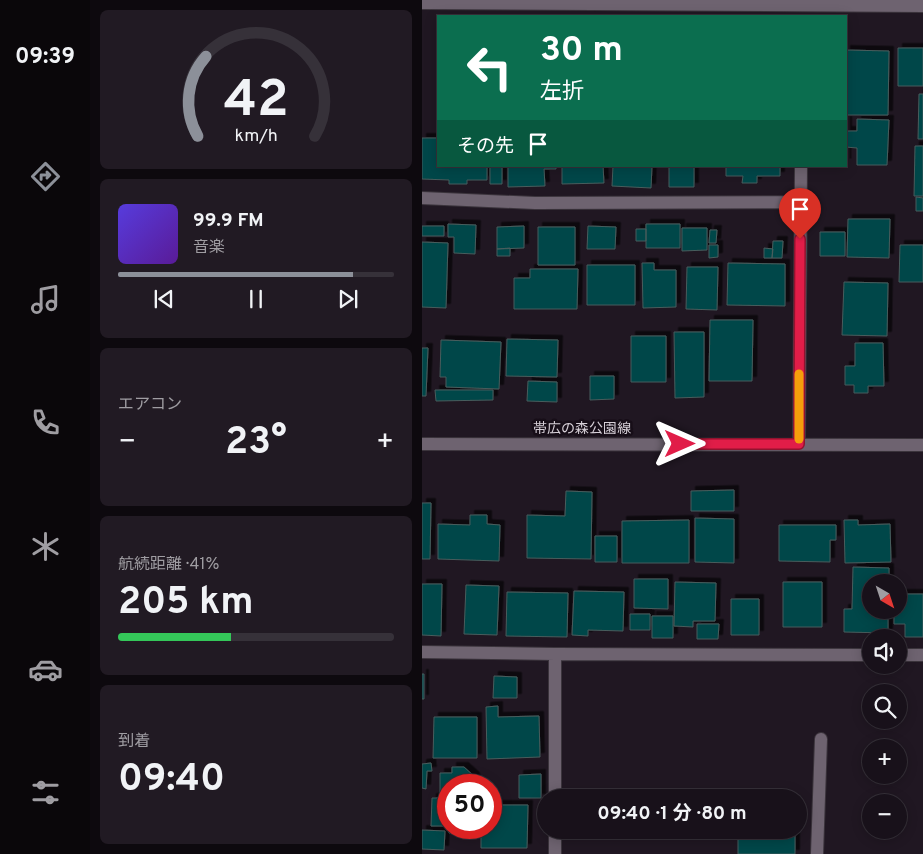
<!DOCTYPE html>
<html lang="ja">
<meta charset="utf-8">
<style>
:root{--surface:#18111a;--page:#211a23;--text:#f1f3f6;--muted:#9f9da2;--line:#363139;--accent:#8c9099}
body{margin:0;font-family:Overpass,"Noto Sans JP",sans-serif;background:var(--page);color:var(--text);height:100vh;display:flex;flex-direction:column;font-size:19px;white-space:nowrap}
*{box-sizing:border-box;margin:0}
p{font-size:16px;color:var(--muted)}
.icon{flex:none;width:28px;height:28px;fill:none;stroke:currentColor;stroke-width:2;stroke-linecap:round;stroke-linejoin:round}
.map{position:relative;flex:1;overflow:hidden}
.side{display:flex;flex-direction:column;gap:10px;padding:10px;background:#0d090e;width:332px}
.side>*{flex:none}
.hud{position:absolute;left:15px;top:15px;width:410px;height:152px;border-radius:0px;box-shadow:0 2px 12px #0003,0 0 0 1px var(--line);background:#0b6e4f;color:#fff;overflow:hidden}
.needle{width:32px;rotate:141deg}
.fabs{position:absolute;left:440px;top:574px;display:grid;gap:10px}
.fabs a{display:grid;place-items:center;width:45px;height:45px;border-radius:50%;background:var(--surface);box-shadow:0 2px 12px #0003,0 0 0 1px var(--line);font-size:25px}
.speed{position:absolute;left:15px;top:774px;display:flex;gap:10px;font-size:25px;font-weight:700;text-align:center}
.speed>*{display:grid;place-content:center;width:65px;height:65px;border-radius:50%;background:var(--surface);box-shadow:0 2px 12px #0003,0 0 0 1px var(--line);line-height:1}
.speed .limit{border:8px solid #d22;background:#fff;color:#111}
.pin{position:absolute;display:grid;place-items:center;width:42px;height:42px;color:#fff;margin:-51px -21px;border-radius:50% 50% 50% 0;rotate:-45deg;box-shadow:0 0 5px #0007}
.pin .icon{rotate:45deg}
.me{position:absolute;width:55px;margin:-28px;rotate:90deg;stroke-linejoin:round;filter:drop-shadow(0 0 4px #0008)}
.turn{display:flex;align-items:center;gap:18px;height:105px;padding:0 20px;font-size:22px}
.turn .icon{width:65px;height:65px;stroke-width:2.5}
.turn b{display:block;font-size:35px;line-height:42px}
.then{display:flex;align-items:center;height:48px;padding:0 20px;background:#0003;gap:10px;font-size:19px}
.big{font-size:38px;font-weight:700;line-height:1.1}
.side .card{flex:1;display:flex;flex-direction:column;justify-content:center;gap:8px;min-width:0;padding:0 18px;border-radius:8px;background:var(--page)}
.side .dial{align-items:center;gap:0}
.dial svg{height:130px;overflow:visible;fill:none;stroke:var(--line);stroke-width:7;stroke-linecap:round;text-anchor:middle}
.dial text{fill:var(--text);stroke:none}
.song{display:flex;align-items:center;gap:15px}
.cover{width:60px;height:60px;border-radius:8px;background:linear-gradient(135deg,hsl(250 70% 55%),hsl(270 70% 35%))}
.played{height:5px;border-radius:2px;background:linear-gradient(90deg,var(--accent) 85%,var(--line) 85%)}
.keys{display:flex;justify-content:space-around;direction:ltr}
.heat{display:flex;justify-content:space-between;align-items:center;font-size:28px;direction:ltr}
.charge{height:8px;border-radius:4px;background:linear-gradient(90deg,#34c759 41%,var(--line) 0)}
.trip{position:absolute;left:115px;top:789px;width:270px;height:50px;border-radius:25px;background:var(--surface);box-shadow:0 2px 12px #0003,0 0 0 1px var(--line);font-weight:700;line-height:50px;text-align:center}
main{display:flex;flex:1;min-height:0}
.menu{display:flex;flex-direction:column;width:90px;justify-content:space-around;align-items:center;background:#0a070a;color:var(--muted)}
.menu .icon{width:35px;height:35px}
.menu .selected{color:var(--accent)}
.menu b{font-size:22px;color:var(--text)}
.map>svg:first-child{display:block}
.building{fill:#004748;stroke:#485d5d;filter:url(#shadow)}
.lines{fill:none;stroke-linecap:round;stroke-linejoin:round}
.lane-casing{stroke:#3b343c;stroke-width:14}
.street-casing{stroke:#3b343c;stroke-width:14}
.secondary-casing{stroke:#3b343c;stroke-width:14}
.lane{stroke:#6e6370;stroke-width:12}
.street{stroke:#6e6370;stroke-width:12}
.secondary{stroke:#6e6370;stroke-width:12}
.route-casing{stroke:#92132f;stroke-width:12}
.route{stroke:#e11d48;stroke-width:9}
.slow{stroke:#f59e0b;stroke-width:9}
.labels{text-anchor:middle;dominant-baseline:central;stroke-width:5;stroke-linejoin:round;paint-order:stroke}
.street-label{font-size:14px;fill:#d7d0d8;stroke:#170e18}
</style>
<main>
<nav class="menu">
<b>09:39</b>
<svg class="icon selected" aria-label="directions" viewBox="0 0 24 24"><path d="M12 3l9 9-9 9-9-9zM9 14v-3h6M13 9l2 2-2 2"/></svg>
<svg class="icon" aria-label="music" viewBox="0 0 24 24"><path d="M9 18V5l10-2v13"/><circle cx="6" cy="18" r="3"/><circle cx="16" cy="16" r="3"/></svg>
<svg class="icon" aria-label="phone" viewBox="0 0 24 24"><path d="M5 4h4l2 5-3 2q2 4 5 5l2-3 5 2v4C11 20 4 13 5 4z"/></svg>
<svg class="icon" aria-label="climate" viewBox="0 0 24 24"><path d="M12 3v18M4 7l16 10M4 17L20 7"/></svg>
<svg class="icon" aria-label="car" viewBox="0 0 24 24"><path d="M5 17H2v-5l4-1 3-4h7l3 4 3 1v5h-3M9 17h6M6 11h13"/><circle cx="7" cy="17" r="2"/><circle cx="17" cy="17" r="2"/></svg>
<svg class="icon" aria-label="filters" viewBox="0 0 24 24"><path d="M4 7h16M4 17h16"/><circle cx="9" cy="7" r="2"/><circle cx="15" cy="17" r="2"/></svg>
</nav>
<section class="side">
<div class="card dial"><svg viewBox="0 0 100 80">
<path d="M14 69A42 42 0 1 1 86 69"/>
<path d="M14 69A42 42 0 0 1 19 20" stroke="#8c9099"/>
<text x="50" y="56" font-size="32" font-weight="700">42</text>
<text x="50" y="72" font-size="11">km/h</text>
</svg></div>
<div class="card">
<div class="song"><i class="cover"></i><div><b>99.9 FM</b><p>音楽</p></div></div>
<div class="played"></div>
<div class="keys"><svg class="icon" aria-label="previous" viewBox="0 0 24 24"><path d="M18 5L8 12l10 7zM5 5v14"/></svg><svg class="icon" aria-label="pause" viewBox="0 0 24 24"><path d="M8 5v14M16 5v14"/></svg><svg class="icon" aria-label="next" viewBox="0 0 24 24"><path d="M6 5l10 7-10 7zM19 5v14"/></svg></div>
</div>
<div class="card"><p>エアコン</p>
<div class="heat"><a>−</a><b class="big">23°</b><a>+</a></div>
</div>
<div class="card"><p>航続距離 · 41%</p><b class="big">205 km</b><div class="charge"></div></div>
<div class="card"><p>到着</p><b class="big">09:40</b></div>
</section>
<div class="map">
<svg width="501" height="854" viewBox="0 0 501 854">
<defs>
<filter id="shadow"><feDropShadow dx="4.5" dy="-4.5" stdDeviation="0" flood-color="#0009"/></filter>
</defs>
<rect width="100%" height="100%" fill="#201722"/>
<path class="building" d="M476,48H501V86H476Z
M424,50L467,51L466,115H424Z
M497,94H501V139H496Z
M435,119L467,120L465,165H435V148L424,147V163V121H425V131H435Z
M0,138H16V166H65V180H45V184H27V180L0,179Z
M493,146H501V196H492Z
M68,166H80V184H68Z
M86,166H134V169H122L123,186L86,187Z
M140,166H181L182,183L140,184Z
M191,166H230L229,188L190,186Z
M304,166H358V176H335V183H320L321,176H304Z
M247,167H272V187H247Z
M494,197L501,198V211H494Z
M426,219H468L467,258L425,257Z
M26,224L54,225L53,254L32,253V237H26Z
M224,224H258V248H224Z
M0,226H22V236H0Z
M102,226V248L75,249V227Z
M166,226L194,227L193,249H165Z
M116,227H153V265H116Z
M260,228H285V250L260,251Z
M214,229H224V241H214Z
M288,230H295L294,243H287Z
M398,232H423V256H398Z
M351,241H361L360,258H350Z
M0,242L26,243L24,308L0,307Z
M287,245H296V257L287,258Z
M478,245H501V282H477Z
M88,248V256H75V249Z
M342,248L351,249L350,258H342Z
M220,263H232V270H254V307L221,308Z
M306,263L363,264V306L305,305Z
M165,265H213V305H165Z
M265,267H296L295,310L264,309Z
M108,269H156L155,309H92V278H108Z
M422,282L466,283L465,336L420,335Z
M288,320H331L330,381H287Z
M252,332H282V397L253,398Z
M209,336H244V382H209Z
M85,339L136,340L135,377L84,376Z
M19,340L79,342L77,389L24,387V377H18Z
M433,343H461L462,386H446V393H432V385H423V366H433Z
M0,348H6L4,396H0Z
M168,376H192V399L168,400Z
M106,381L135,382V402L105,401Z
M13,390H71V400L14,401Z
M312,490V511H269V491Z
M144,491L170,492L169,559L105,558V515L143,516Z
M0,503H9L8,559H0Z
M48,515H65V524L78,525L77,561L16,559V524L48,525Z
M273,518L312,519V563L273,562Z
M267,520V563H200V521Z
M422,520H436V525L468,524L469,562L423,563Z
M357,525H414V540H408V562L357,561Z
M173,536H195V562H173Z
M431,567L467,568V582H449V610H466V633L422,632V609H430Z
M212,579H246V609L212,608Z
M253,582L294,583L293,621H271V627L252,626Z
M361,582H400V627H361Z
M0,584H20L19,636L0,635Z
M44,585L77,586L75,635L42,634Z
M152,591L202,592L201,631L166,630V636L150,635Z
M85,592L146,593L145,637L84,636Z
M476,594H501V637H483V624H472V610H476Z
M309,599H337V635H309Z
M208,614H228V630H208Z
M230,616H251V638H230Z
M275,624H297L296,639H275Z
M0,674H2V699H0Z
M72,676L95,677V698H71Z
M76,706V717L117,716L118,757L65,759L64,707Z
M12,717H55V758H11Z
M9,763L10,771H5L4,789L0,788V764Z
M30,767H42L53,777V785H26V826H9L10,798H18V773H30Z
M119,774V798H97V775Z
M69,805H106L105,848H59V828H69Z
M27,828H44V833H27Z
M0,830L23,831L22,850L0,849Z
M316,835L373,836V854H316Z"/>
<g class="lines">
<g class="lane-casing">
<path id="lane" d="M395,854L399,739"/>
</g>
<g class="street-casing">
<path id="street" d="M0,3L501,6
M0,198L113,203L379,202
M377,444L379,166
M0,652L133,654L449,655
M476,655H501
M133,798V654
M133,854V830"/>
</g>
<g class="secondary-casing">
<path id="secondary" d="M0,444L501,445"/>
</g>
<use href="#lane" class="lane"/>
<use href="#street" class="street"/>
<use href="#secondary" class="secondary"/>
</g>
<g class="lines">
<g class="route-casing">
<path id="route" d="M258,444H377L378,239"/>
</g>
<use href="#route" class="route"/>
<path class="slow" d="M377,439V374"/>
</g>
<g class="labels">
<g class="street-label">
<text x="160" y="429">帯広の森公園線</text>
</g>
</g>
</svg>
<div class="fabs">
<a><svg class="needle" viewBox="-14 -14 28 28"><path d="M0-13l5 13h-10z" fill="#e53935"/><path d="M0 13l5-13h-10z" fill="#9f9da2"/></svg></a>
<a><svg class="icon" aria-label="sound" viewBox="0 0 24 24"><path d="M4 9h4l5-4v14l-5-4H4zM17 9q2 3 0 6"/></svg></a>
<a><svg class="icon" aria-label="search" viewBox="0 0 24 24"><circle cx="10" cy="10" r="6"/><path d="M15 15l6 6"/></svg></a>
<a>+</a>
<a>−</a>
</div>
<div class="speed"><div class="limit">50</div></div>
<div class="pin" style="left:378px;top:239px;background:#d93025"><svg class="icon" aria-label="arrive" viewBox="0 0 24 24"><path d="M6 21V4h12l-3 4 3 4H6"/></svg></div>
<svg class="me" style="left:258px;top:444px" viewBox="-20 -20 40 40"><path d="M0-17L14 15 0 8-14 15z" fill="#e11d48" stroke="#fff" stroke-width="4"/></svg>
<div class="trip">09:40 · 1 分 · 80 m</div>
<div class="hud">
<div class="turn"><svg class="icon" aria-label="left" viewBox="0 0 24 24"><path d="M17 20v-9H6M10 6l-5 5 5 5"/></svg><div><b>30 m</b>左折</div></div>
<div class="then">その先<svg class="icon" aria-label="arrive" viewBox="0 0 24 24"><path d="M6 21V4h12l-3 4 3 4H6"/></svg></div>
</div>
</div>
</main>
